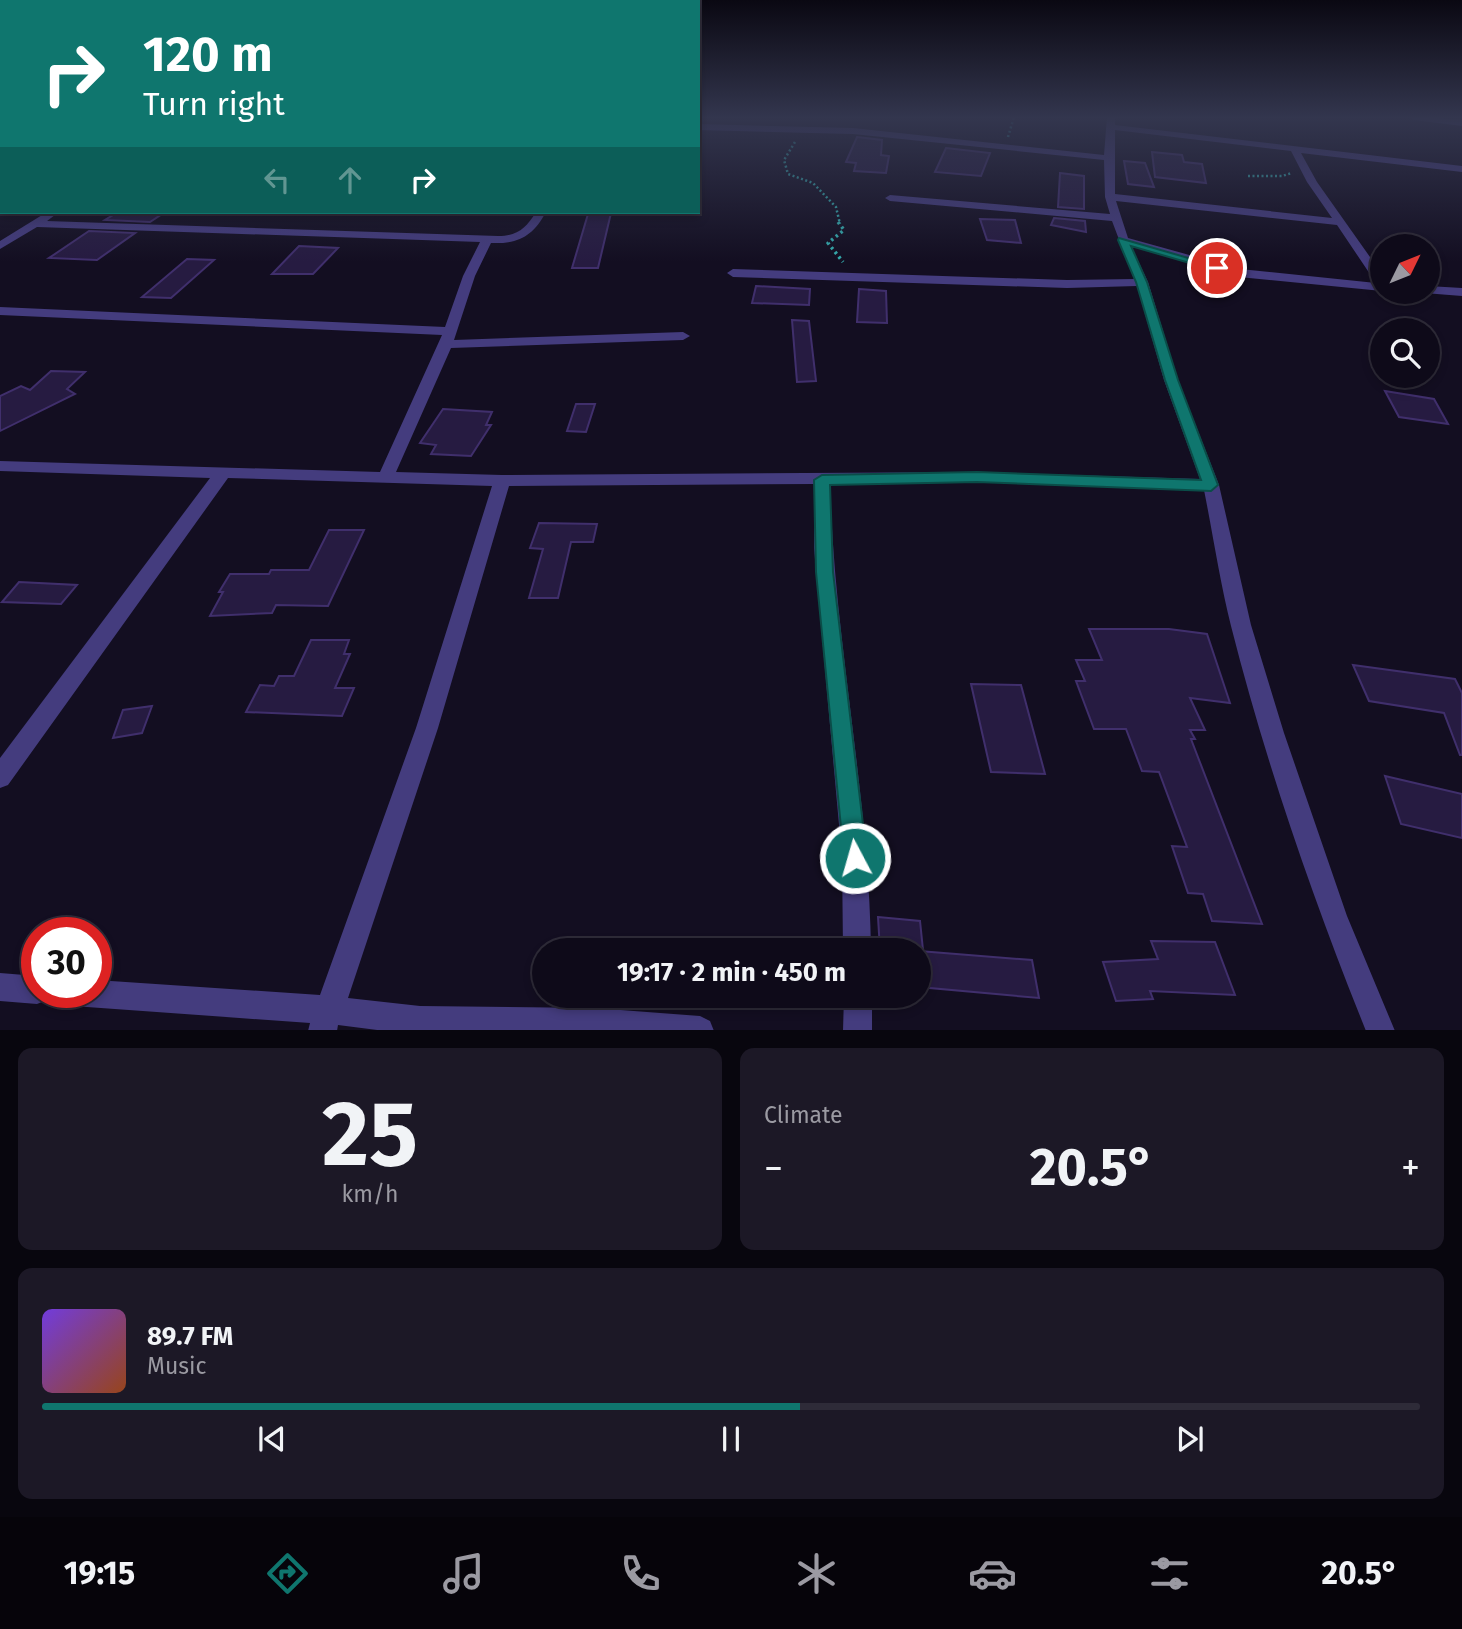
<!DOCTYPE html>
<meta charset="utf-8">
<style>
:root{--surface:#0e0a19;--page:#1c1826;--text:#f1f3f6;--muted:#9b9aa2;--line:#2e2b38;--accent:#0f766e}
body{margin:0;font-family:"Fira Sans",sans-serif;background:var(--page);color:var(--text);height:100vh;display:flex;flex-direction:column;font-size:26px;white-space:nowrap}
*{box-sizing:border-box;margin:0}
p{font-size:23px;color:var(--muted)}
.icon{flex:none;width:38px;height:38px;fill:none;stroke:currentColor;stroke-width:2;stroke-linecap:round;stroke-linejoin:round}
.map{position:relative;height:1030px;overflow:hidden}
.sheet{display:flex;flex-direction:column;gap:18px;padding:18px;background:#08060e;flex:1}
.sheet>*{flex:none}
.top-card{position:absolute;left:0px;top:0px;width:700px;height:214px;box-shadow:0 4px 10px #0003,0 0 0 2px var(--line);background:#0f766e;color:#fff;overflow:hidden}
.needle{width:46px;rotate:47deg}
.controls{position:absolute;left:1370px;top:234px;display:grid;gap:14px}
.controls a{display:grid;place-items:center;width:70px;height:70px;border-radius:50%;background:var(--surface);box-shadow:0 4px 10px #0003,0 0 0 2px var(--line);font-size:35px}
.speed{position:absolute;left:21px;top:917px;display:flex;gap:14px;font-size:35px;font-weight:700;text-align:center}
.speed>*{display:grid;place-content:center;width:91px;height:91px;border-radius:50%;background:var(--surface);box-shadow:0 4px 10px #0003,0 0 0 2px var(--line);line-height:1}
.speed .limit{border:10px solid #d22;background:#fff;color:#111}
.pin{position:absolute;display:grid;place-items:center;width:60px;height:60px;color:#fff;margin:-30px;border:4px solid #fff;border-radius:50%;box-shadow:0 2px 7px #0007}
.me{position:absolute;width:77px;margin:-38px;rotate:354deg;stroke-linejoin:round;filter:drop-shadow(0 0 5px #0008)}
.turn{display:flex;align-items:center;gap:24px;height:147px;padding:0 28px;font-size:32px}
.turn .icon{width:91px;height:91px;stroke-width:2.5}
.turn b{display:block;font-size:49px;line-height:60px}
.lanes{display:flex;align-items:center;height:66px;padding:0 28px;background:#0003;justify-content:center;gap:35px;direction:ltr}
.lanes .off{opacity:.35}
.big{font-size:52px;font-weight:700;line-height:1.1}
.sheet .tile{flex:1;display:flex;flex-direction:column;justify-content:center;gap:10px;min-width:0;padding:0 24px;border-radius:14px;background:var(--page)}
.sheet .dial{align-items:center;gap:0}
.dial b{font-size:91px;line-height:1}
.song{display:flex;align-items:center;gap:21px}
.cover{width:84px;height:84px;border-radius:10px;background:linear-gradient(135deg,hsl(260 70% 55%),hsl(20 70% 35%))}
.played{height:7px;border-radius:4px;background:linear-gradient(90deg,var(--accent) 55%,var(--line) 55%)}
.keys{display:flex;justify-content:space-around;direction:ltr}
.heat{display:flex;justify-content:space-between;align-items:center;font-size:38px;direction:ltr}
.sheet .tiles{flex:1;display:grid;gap:18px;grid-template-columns:1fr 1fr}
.tile:last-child{grid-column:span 2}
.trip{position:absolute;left:532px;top:938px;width:399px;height:70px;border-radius:35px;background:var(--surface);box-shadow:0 4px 10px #0003,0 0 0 2px var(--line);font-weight:700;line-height:70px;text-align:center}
.dock{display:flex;height:112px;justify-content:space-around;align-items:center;background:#06040a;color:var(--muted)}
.dock .icon{width:49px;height:49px}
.dock .on{color:var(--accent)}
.dock b{font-size:32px;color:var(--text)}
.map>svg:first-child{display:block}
.building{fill:#261b41;stroke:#402f6c;stroke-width:2}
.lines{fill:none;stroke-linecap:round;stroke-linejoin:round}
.path-far1{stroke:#34abad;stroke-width:2.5;stroke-dasharray:2 2.5;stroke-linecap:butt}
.path{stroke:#34abad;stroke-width:3.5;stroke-dasharray:2.5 3.5;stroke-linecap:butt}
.minor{fill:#443c7e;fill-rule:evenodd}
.route{fill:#0f766e;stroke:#0a4d48;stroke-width:2}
</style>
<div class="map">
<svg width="1462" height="1031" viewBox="0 0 1462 1031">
<rect width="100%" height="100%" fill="#130e21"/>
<path class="building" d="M857,137L882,140L881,155L889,156L886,173L854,171L856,163L846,162Z
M946,148L990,153L981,176L935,172Z
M1152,152L1182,155L1184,162L1202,164L1206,183L1155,177Z
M1124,161L1145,163L1154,187L1128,184Z
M1060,173L1084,176V209L1058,207Z
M118,212L162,214L150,222L105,220Z
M611,213L598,268H572L588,214Z
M1054,218L1085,221L1086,232L1051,225Z
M980,219L1015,220L1021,243L987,240Z
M89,231L135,233L97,260L49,258Z
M299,246L338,248L313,274H272Z
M187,259L214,260L171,298L142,297Z
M756,286L810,289L809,305L752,303Z
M859,289L886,291L887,323L857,322Z
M792,320L809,321L816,381L797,382Z
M51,371L85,372L67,389L75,394L0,431V396L21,386L30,390Z
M1385,391L1434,399L1448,424L1399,417Z
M576,404H595L586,432L567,431Z
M443,409L492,412L486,425H491L471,456L431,454L436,445L420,443Z
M539,523L597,524L593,542H571L558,598H529L543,549L530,548Z
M329,530H364L328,606L276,605L272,613L210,616L223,592H219L230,574H269L271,570H309Z
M19,582L77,585L61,604L2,602Z
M1089,629H1169L1207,634L1230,703L1190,698L1205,730H1190L1195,739H1191L1262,924L1212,921L1203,894L1188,893L1172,846L1187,847L1159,772L1142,771L1126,729H1094L1076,681H1085L1076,660H1102Z
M311,640H349L344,654H350L335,688H354L342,716L246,712L260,685L274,686L279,676H294Z
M1353,665L1455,679L1462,693V755H1460L1444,713L1369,701Z
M971,684L1021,685L1045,774L991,772Z
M152,706L142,733L113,738L123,710Z
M1385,776L1462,794V838L1401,824Z
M878,917L920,921L923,950H880Z
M1151,941L1215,942L1235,995L1150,991L1153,999L1116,1001L1103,962L1158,959Z
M919,951L1032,960L1039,998L919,987Z"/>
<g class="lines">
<path class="path-far1" d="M1008,137L1014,117
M795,142L784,160L788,174L813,183L836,207L840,224
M1248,176H1282L1292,173"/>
<path class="path" d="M838,222L844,230L828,243L843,262"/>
<path class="minor" d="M1107,117H1115V125L1462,166V172L1301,153L1317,182L1382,274V291L1239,277L1131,246L1148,282L1178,380L1219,485L1251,625L1284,733L1347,916L1395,1031H1366C1313,899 1266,764 1231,626C1220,582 1213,535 1204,490L977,482L830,484C834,640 869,794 871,950H843L842,858L814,548V484L509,486L438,728L348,998L420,1006L594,1008L700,1016L710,1021L714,1031H385L338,1025L337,1031H308L310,1023L73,1006L63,1002L59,992H96V980L320,995L416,728L492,486L228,478L8,785L0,788V758L210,478L0,471V461L380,472L442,335L0,315V307L445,327L463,276L480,242L37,227L0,249V241L47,212H59L47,221L498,236C518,236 526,228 536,212H546C533,236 519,244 491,243L475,276L454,340L683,332L690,336L683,340L451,348L396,472L502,475L977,472L1200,479L1164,380L1137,286L1067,288L733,277L727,273L733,269L1067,280L1134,279L1112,221L890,201L885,198L890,195L1110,214L1105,197L1104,160L853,134L698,130V124L853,128L1104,155ZM1115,130L1291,151L1307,182L1332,218L1115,194ZM1116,201L1337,225L1376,283L1240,269L1128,238Z
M1410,117L1462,120V126L1414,120Z
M2,118V124L0,125V119Z
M0,132H2V138H0Z
M1428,286L1462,288V296L1424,293L1428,292Z
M0,973L37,976V992H50L47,1000L37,1004L0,1001Z
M844,996H872V1031H843Z"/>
</g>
<linearGradient id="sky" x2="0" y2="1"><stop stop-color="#0a0812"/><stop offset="0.45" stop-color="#33364e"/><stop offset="1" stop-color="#33364e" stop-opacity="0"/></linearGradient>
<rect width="1462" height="262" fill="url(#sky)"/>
<path class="route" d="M1119,238L1223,268L1217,271L1131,246L1147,282L1178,380L1218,485L1211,491L977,482L830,485L833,572L867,858L863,866L855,870L847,866L844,858L816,572L814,480L822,475L977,472L1201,480L1165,380L1136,282L1118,240Z"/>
</svg>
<div class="controls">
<a><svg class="needle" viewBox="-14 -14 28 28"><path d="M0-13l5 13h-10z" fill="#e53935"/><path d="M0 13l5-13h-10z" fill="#9b9aa2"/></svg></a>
<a><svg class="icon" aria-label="search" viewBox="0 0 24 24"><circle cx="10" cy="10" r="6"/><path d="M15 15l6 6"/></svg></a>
</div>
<div class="speed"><div class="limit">30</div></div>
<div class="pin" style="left:1217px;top:268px;background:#d93025"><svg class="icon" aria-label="arrive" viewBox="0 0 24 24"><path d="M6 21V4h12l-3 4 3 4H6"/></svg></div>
<svg class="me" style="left:855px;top:858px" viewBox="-20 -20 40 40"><circle r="17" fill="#0f766e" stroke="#fff" stroke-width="3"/><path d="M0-11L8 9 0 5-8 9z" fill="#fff"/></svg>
<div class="trip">19:17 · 2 min · 450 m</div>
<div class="top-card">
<div class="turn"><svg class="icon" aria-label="right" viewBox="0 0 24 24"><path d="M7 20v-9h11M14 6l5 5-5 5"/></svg><div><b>120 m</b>Turn right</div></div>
<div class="lanes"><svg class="icon off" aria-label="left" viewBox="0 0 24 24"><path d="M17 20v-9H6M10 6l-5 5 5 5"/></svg><svg class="icon off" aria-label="ahead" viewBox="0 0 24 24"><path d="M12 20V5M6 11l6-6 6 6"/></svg><svg class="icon" aria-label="right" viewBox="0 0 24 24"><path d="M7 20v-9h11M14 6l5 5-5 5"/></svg></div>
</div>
</div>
<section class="sheet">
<div class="tiles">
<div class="tile dial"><b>25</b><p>km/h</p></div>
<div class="tile"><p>Climate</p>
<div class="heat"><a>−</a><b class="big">20.5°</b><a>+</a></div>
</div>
<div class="tile">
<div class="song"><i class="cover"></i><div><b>89.7 FM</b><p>Music</p></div></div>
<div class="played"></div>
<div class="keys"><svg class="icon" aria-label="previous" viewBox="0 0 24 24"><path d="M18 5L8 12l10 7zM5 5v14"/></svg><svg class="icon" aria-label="pause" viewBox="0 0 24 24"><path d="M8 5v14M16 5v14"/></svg><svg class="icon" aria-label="next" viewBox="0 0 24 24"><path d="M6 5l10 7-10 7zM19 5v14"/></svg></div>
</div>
</div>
</section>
<nav class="dock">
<b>19:15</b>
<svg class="icon on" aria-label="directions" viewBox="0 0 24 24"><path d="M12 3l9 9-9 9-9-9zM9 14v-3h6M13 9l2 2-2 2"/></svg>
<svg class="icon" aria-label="music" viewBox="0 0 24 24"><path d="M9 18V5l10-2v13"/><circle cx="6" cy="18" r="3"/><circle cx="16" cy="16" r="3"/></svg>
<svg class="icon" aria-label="phone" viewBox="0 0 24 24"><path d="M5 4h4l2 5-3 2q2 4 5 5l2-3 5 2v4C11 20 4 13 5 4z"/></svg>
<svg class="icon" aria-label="climate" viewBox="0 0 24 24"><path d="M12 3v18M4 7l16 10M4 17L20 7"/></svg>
<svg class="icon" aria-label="car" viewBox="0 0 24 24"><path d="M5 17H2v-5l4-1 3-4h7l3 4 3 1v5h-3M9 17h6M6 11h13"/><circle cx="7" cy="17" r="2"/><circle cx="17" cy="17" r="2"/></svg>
<svg class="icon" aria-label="filters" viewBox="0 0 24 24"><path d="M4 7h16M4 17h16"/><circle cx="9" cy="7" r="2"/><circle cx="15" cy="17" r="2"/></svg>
<b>20.5°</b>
</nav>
